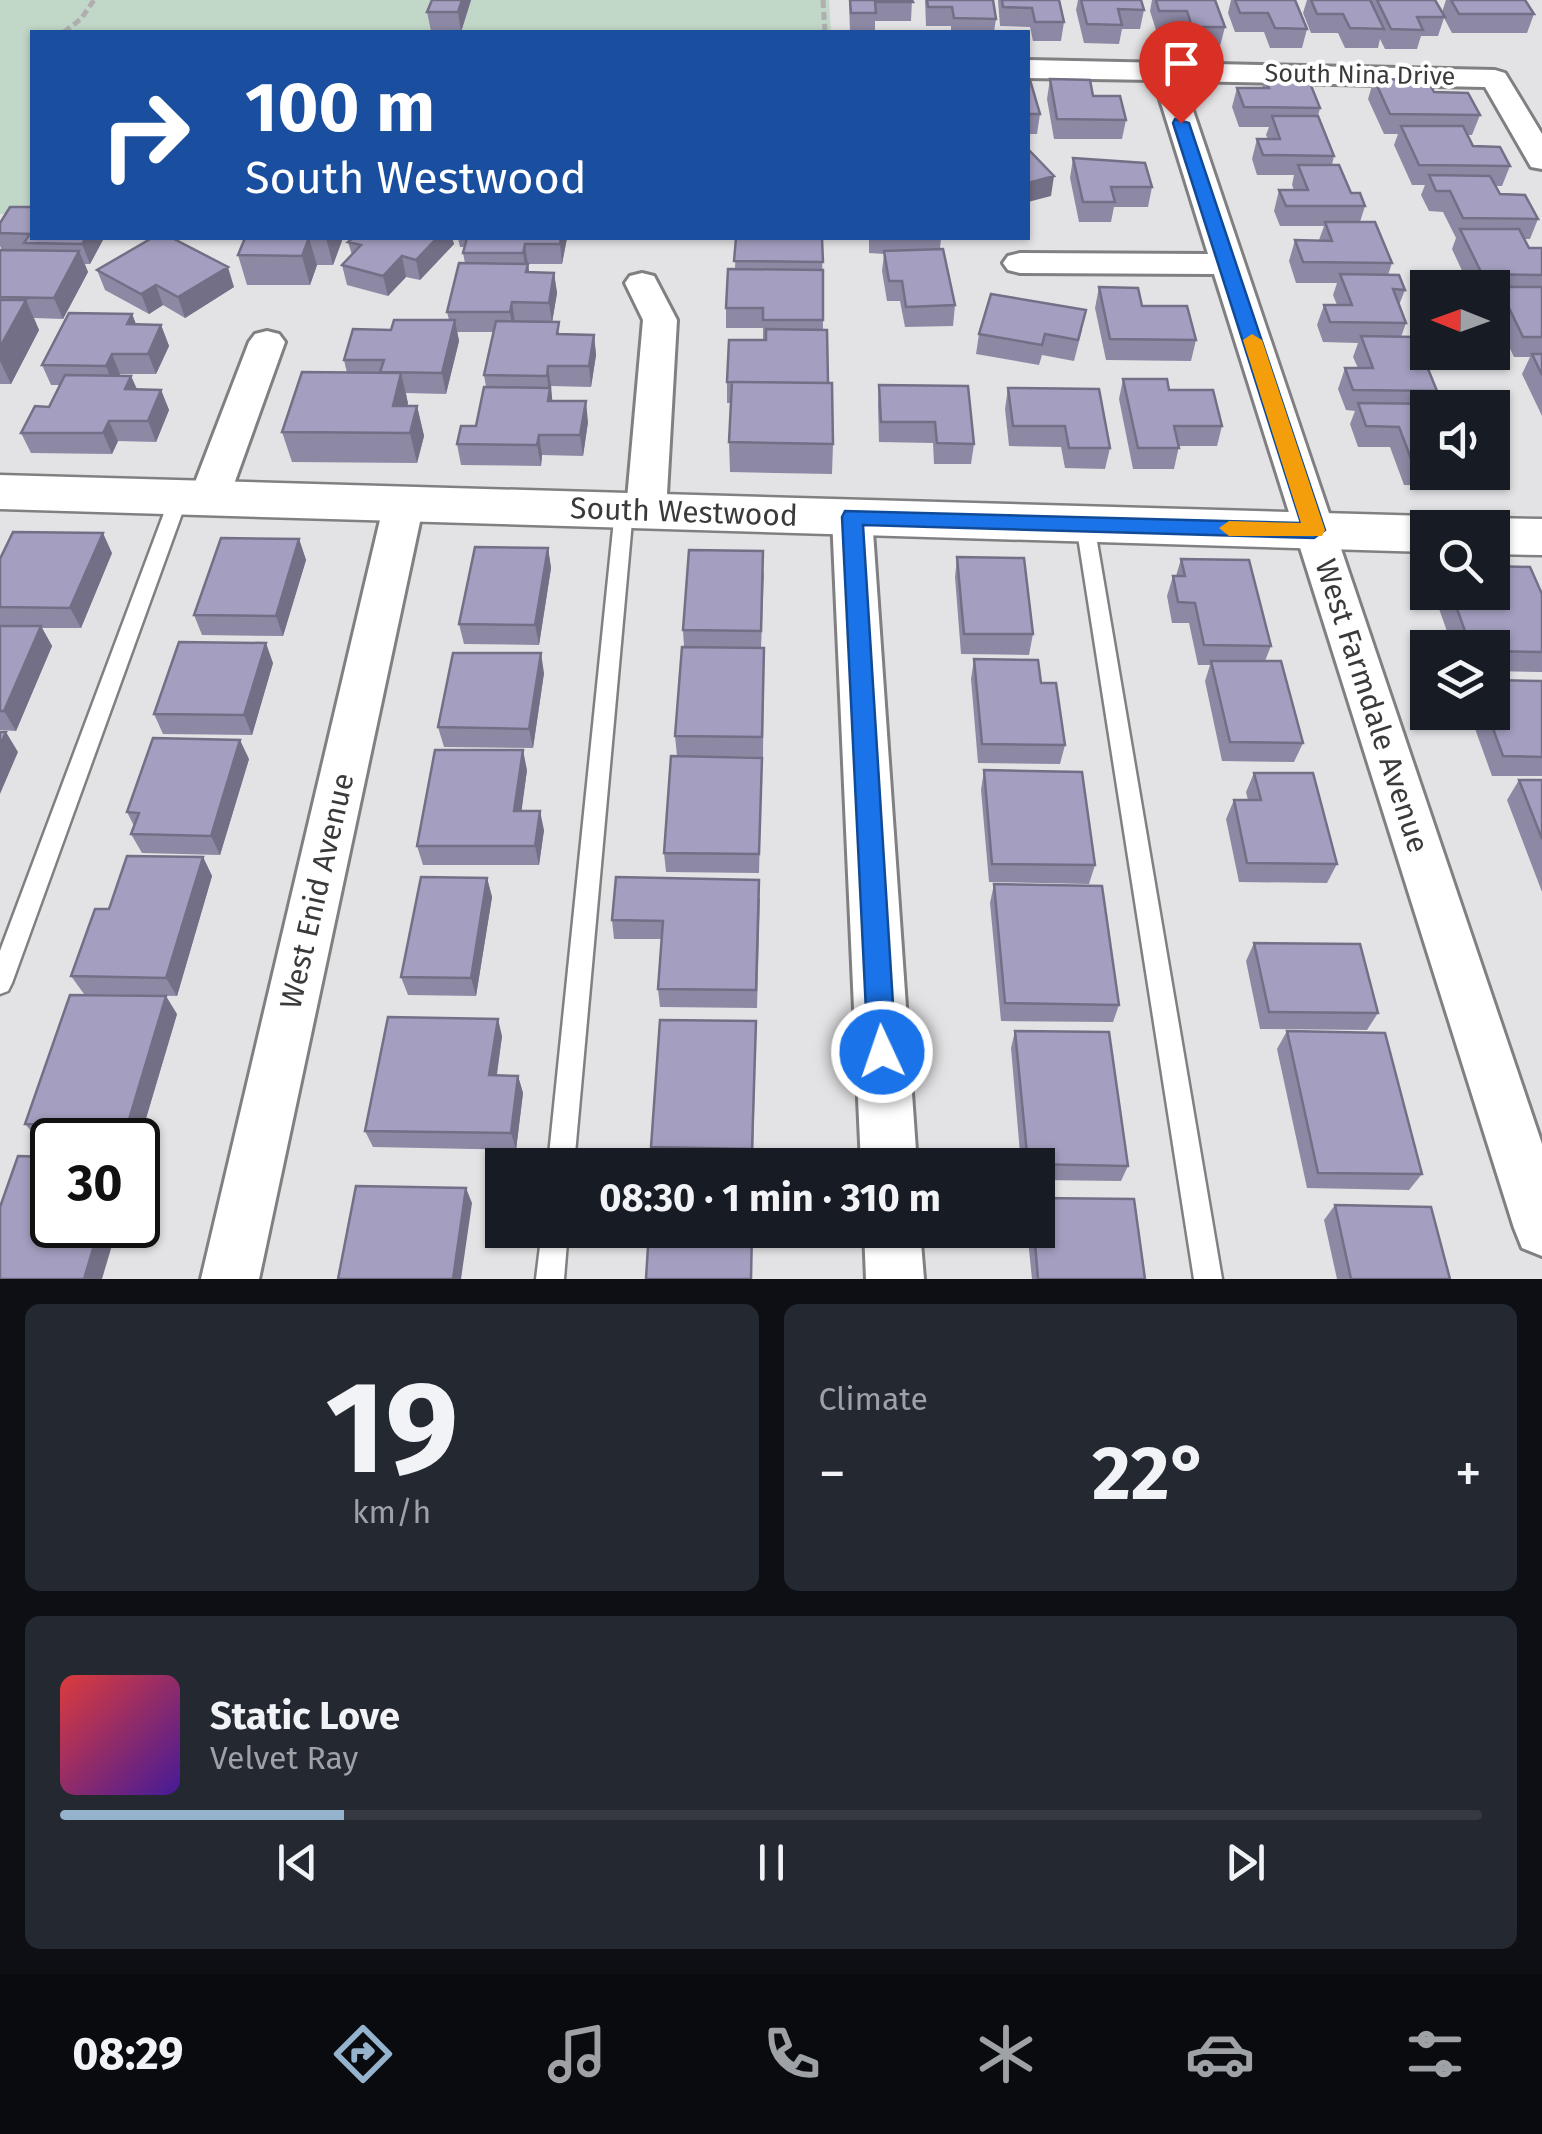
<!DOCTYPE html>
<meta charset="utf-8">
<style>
:root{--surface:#171b24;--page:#242831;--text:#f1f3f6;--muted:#9ea1a6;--line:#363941;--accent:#96b3cd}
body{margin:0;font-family:"Fira Sans",sans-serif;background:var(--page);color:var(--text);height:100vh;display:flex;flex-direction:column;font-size:38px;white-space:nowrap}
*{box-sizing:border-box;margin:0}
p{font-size:32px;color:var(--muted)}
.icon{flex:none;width:55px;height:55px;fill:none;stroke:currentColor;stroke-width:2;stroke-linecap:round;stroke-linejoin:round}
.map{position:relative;height:1279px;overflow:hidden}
.sheet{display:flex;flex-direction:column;gap:25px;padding:25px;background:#0d0f14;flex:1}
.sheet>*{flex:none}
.hud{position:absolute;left:30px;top:30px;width:1000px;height:210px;border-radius:0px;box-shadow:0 2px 8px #0004;background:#1a4fa0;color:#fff;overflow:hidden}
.needle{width:65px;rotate:271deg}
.fabs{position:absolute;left:1410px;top:270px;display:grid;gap:20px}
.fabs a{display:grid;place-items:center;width:100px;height:100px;border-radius:0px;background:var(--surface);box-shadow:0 2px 8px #0004;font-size:50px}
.speed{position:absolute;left:30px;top:1118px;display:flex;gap:20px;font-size:50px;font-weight:700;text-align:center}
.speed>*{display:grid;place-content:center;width:130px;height:130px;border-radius:50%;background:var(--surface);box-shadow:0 2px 8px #0004;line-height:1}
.speed .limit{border:5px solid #111;border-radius:15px;background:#fff;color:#111}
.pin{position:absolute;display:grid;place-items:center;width:85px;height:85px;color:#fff;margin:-102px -42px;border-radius:50% 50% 50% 0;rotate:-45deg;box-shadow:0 0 10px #0007}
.pin .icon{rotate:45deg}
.me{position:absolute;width:110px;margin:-55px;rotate:357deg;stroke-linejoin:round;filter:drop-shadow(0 0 8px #0008)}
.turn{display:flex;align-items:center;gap:35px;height:210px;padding:0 50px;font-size:45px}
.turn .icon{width:130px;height:130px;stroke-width:2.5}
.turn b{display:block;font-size:70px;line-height:85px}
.big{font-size:75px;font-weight:700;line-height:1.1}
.sheet .tile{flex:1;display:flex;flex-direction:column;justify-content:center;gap:15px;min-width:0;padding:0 35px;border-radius:15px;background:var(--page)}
.sheet .dial{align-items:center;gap:0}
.dial b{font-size:130px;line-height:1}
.song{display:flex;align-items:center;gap:30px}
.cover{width:120px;height:120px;border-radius:15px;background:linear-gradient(135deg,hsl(0 70% 55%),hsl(260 70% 35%))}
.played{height:10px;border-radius:5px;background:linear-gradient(90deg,var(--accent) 20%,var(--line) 20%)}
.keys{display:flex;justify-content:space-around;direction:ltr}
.heat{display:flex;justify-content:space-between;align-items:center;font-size:55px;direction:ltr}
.sheet .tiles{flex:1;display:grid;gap:25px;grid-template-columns:1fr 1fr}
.tile:last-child{grid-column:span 2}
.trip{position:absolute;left:485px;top:1148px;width:570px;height:100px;border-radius:0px;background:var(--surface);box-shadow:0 2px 8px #0004;font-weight:700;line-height:100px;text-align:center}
.tabs{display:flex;height:160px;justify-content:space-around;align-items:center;background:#090b0e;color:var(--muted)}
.tabs .icon{width:70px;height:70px}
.tabs .current{color:var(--accent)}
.tabs b{font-size:45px;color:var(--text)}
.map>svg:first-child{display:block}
.green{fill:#c1d7c8}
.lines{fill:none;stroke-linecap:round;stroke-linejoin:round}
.lane-casing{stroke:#808082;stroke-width:5}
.street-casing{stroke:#808082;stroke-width:6}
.secondary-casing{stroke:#808082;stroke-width:5}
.path{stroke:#afafb0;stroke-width:5;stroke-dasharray:8 4;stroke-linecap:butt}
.lane{fill:#fff;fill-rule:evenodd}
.street{fill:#fff;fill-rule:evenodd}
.secondary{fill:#fff;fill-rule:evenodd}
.wall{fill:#8d89a5}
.shaded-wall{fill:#736f86}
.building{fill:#a49fc0;stroke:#736f86;stroke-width:2.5}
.route{fill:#1a73e8;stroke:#114b97;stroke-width:2.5}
.slow{fill:#f59e0b}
.labels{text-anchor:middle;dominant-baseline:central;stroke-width:8;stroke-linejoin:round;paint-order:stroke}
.far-street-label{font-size:25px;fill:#3a3a3b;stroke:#fff}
.street-label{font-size:30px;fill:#3a3a3b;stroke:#fff}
</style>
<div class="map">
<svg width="1542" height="1279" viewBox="0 0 1542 1279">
<rect width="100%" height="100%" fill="#e3e3e5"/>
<path class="green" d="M0,0H829L831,32H32V214H0Z"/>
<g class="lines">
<g class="lane-casing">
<path id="lane" d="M179,491L188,497L12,983L8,991L0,994V951L170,497Z
M624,504L633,510L574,1165H548L615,510Z
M1085,517L1094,524L1222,1279H1194L1076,524Z
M542,1230H568L564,1279H536Z"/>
</g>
<g class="street-casing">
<path id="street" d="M1028,60L1495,70L1505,73L1542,134V169L1531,167L1485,87L1183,81L1542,1144V1256L1522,1248L1514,1228L1214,274L1020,273L1008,270L1003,263L1008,256L1020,253L1208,254L1154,80L1028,78Z
M642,273L654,276L677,320L666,511L660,521L646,525L632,521L626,511L643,320L625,283L630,276Z
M267,331L279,334L285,342L229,498L223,508L209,512L195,508L189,498L249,342L255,334Z
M404,489L418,493L424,503L259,1279H201L384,503L390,493Z
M852,503L866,507L872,517L917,1165H861L832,517L838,507Z
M864,1230H920L924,1279H866Z"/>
</g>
<g class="secondary-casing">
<path id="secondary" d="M0,475L1428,516L1446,521L1450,528H1428V552L0,509Z
M1492,518L1542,519V555L1492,554V528H1471Z"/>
</g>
<path class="path" d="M823,0L825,32
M64,32L81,19L94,0"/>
<use href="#lane" class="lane"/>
<use href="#street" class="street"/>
<use href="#secondary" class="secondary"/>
</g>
<path class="wall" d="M471,0L461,32L431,31L427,12Z
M849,0H912L911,21H875V32H850Z
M925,0H993L996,19L994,32H951V26H926Z
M998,0H1059L1064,22L1061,41H1033L1030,27L1000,26Z
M1078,0H1141L1144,10L1140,29H1122L1119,44L1084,43L1076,10Z
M1152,0H1215L1225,27L1220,46H1187L1183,30H1156L1150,11Z
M1231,0H1295L1307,29L1302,48H1270L1264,32H1235L1228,13Z
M1307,0H1435L1442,12L1446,0H1525L1534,14L1527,33H1452L1444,18L1438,36H1421L1417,49H1385L1380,39L1378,48H1345L1338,33H1311L1303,13Z
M1265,78L1320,108L1318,116L1334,156L1332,165L1351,193L1365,206L1360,222L1392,263L1388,275L1405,290L1399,305L1406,323L1401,337L1437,391L1431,404L1428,408V472H1464L1458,486L1404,485L1390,447H1358L1350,424L1355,411L1346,410L1338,389L1345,368H1358L1353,357L1358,343L1323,342L1317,325L1324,305H1337L1333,295L1337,283H1296L1289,261L1295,240H1319L1324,226H1280L1274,211L1279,190H1294L1292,185L1294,175H1257L1252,159L1257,139H1268L1266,135L1269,127H1239L1232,107L1237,88H1262Z
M1050,79L1093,96L1126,120L1122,139H1054L1047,99Z
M1374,79L1434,92L1480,115L1472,135H1467L1473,146L1510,166L1502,186H1496L1500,194L1538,219L1530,239H1524L1529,248H1542V416L1522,374L1530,357H1514L1492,312V303L1496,295H1492V288H1470L1452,249L1456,238L1443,212L1429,211L1421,195L1425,185H1412L1394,145L1398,134H1384L1368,99Z
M1028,80L1040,114L1037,134H1028Z
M1073,158L1152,187L1148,207H1114L1111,222H1079L1070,178Z
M0,223L104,238L90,264H85L88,272L63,319L34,318L39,330L11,384H0V250H2L0,246Z
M245,238H343L333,265H317L310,285H247L238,255Z
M353,238H452L454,244L420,280L406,277L388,296L347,285L342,265L352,255L348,242Z
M458,238H567L562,264H528L529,272L554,273L557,293L552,322L560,334L594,335L596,355L591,387L551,386V390L552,401L588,422L583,456L542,455L541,466L461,465L457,444L476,426L486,387L484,375L493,332H457L459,341L446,394L406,393L408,406H417L424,436L417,463L292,462L282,432L347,373L344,360L391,330L449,320L447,312L465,263L463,253L464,247H460Z
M736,238H822L823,330L833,444L832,474L730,472L729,442L731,403H727V382L763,340V328H726V308L735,269Z
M869,238H941L940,249L955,305L953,326L905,327L900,301H887L882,271L884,254L869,253Z
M97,270L234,287L185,318L163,305L149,314L105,290Z
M1099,287L1142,306L1196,340L1191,361L1106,360L1095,308Z
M132,314L136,325H161L169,346L156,374H120L119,376H131L137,389L161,390L169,410L156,442L118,441L112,454L31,453L21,433L49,407L60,385H51L42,365Z
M1082,330L1074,361L1042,355L1039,365L976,354L979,334Z
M1123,379L1169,390L1222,426L1217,446H1179L1174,469H1133L1119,399Z
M879,385L974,444L971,464H934L933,443L879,442L878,405Z
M1008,388L1110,448L1105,469L1065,468L1061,447L1009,446L1005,409Z
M299,539L306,560L283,636L202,635L194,615Z
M548,548L551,568L539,645L464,644L459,624Z
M112,553L81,628H42L52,646L16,731L0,730V559Z
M957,557L1033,634L1029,655L961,654L955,577Z
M1181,559L1271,646L1265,661L1303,743L1294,762L1222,761L1205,681L1210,665H1198L1189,623H1172L1167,596L1173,576H1176Z
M764,572L761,648H764L763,757L677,756L675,736L684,647L683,630Z
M1433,592L1542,594V672L1492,671V648H1453Z
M974,659L1041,683L1065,745L1060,764L978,763L971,679Z
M273,663L252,735L163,734L154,714Z
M544,673L533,748L444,747L438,727Z
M1542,681V776H1492L1469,712H1492Z
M762,758L759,873L666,872L664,853Z
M249,759L220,855L142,853L131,834L134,826L127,812Z
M527,770L521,811L544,830L539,865H423L417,846Z
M984,770L1095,865L1089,884L989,882L981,790Z
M1254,773L1337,864L1327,883L1239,882L1226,819L1234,800H1248L1246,792Z
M1519,780H1542V892L1507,800Z
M203,857L212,876L177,996L84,994L71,976L109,909Z
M487,878L492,897L476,996L408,995L401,977Z
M994,884L1119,1005L1113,1022L1001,1021L990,903Z
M760,898L757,1008L660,1007L658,989L662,939H614L612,920Z
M1254,943L1378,1013L1367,1030L1260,1029L1246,961Z
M177,1014L139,1142L138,1140H39L25,1124Z
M756,1021L753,1165L654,1163L651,1147Z
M1015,1031L1128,1166L1121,1181L1038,1180V1165H1021L1011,1048Z
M1287,1031L1422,1174L1409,1190L1307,1188L1277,1049Z
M502,1036L497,1075L518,1076L523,1093L516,1150L373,1147L365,1131Z
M1335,1205L1450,1279H1337L1324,1220Z
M1027,1230H1038L1145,1279H1032Z"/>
<path class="shaded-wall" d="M462,0H471L461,32L458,12Z
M1054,176L1051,196L1028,202V183Z
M86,238H104L90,264L82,244Z
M309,238L317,265L310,285L302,256Z
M326,238H343L333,265Z
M437,238H452L454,244L420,280L416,260Z
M561,238H567L562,264L560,244Z
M525,244L531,284L529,293L523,253Z
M79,251L88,272L63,319L54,298Z
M402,256L406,277L388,296L383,276Z
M228,267L234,287L185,318L178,297Z
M554,273L557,293L552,323L549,303Z
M156,285L163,305L149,314L141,294Z
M26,300L39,330L11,384L0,361V347Z
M512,302L515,323L513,333L510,312Z
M132,314L140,334L127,324Z
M455,320L459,341L446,394L442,373Z
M161,325L169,346L156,374L148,354Z
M594,335L596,355L591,387L589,366Z
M112,354L120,374L114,386L106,366Z
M548,366L551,386L553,408L548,401L549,395L547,376Z
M401,373L408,403L400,435L393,406Z
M131,376L140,397L125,389Z
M161,390L169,410L156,442L148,421Z
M586,401L588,422L583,456L580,435Z
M417,406L424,436L417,463L410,433Z
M109,421L118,441L112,454L103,433Z
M539,435L542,455L541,466L537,445Z
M103,533L112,553L81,628L70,608Z
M299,539L306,560L283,636L276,616Z
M548,548L551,568L539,645L535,625Z
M41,626L52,646L16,731L4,711Z
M266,643L273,663L252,735L244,715Z
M541,653L544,673L533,748L529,729Z
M6,732L18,752L0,794V746Z
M240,740L249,759L220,855L211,836Z
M523,750L527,770L519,830L514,811Z
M540,811L544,830L539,865L535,846Z
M203,857L212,876L177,996L166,978Z
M487,878L492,897L476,996L471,978Z
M166,996L177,1014L139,1142L127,1126Z
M498,1019L502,1036L494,1092L489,1075Z
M518,1076L523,1093L516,1150L511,1133Z
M466,1188L472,1203L461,1279H453Z
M100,1225H118L102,1279H84Z"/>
<path class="building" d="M432,0H462L458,12H427Z
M850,0H912L913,2H875L876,13H851Z
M927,0H993L996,19L954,18L952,7H928Z
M1002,0H1059L1064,22H1035L1032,8L1003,7Z
M1081,0H1141L1144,10L1118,9L1122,25L1087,24Z
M1156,0H1215L1225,27H1192L1187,11H1159Z
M1235,0H1295L1307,29L1275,28L1268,13H1240Z
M1311,0H1370L1384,29L1350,28L1343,14H1317Z
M1377,0H1435L1445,17H1417L1423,30L1391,29Z
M1451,0H1525L1534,14H1459Z
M1265,78H1308L1320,108L1244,107L1237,88H1269Z
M1050,79L1090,80L1093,96H1120L1126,120L1057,119Z
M1374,79L1428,80L1434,92L1468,93L1480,115L1390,114Z
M1028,80H1030L1040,114H1028Z
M1272,116H1318L1334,156L1263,155L1257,139H1280Z
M1401,126H1463L1473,146L1500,147L1510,166L1419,165Z
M1028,149L1054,176L1028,183Z
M1073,158L1145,163L1152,187H1111L1115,202H1083Z
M1298,165H1339L1351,193H1360L1365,206H1286L1279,190H1308Z
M1429,175L1490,176L1500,194L1525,195L1538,219L1463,218L1450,191H1436Z
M10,207H32V238H86L82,244L24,243L30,234L0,233V223Z
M1325,222H1375L1392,263L1303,262L1295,240L1332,241Z
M1460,229H1519L1529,248H1542V275L1482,274Z
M152,238H172L228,267L178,297L156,285L141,294L97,270Z
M245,238H309L302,256L238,255Z
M353,238H437L416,260L402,256L383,276L342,265L361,245L348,242Z
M467,238H561L560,244H525L523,253H463Z
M736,238H822L823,262L734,261Z
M943,249L955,305L906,307L902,281H889L884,251Z
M0,250L79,251L54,298L0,297Z
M459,263L528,264L526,272L554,273L549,303L512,302L510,312H447Z
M728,269L823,270V320H763V308H726Z
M1340,274L1399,275L1405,290L1393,289L1406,323L1330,322L1324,305H1352Z
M1099,287L1138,288L1142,306H1187L1196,340L1110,339Z
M1499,287H1542V337H1523Z
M991,294L1086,310L1078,340L1045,334L1042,345L979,334Z
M0,300H26L0,347Z
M69,313L132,314L127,324L161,325L148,354H112L106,366L42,365Z
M394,320H455L442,373L380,372L384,360H344L353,329L391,330Z
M496,321L559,322L557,334L594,335L589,366H548L547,376L484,375Z
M766,329L827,330L828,383L727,382L729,340H766Z
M1361,336L1415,337L1437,391L1353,390L1345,368H1373Z
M1532,354H1542V375Z
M302,372L401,373L393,406H417L410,433L282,432Z
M65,375L131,376L125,389L161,390L148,421H109L103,433H21L35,406L49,407Z
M1123,379H1167L1169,390H1213L1222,426H1174L1179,448H1138Z
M732,382L832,383L833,444L729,442Z
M879,385L968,386L974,444L937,443L935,422H881Z
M484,387L550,388L548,401H586L580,435H539L537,445L457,444L461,426H476Z
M1008,388L1099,389L1110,448H1069L1065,426H1013Z
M1358,403L1442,404L1444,408H1428V465L1413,464L1399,427L1366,426Z
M13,532L103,533L70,608L0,607V559Z
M221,538L299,539L276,616L194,615Z
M475,547L548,548L535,625L459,624Z
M689,550L763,551L761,631L683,630Z
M957,557L1024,558L1033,634H964Z
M1181,559L1249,560L1271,646L1204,645L1195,603L1178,602L1173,576H1185Z
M1492,566L1530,567L1542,594V652L1492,651V648H1471L1451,592H1492Z
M0,626H41L4,711H0Z
M179,642L266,643L244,715L154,714Z
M682,647L764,648L762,737L675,736Z
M453,653H541L529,729L438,727Z
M974,659L1038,660L1041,683H1056L1065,745L982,744Z
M1211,661H1281L1303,743L1230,742Z
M1492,680L1542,681V757L1503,756L1487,712H1492Z
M0,732H6L0,746Z
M153,738L240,740L211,836L131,834L139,813L127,812Z
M435,750H523L514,811H540L535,846H417Z
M671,756L762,758L759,854L664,853Z
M984,770L1082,772L1095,865L992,864Z
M1254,773H1313L1337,864L1247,863L1234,800H1261Z
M1519,780H1542V839Z
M127,856L203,857L166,978L71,976L95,909H109Z
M421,877L487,878L471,978L401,977Z
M616,877L759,880L756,990L658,989L663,921L612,920Z
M994,884L1102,886L1119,1005L1005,1003Z
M1254,943L1360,944L1378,1013L1269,1012Z
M70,995L166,996L127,1126L25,1124Z
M388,1017L498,1019L489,1075L518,1076L511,1133L365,1131Z
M660,1020L756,1021L752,1149L651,1147Z
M1015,1031L1109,1032L1128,1166L1028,1164Z
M1287,1031L1385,1033L1422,1174L1318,1173Z
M18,1156L52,1157V1225H100L84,1279H0V1207Z
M356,1186L466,1188L453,1279H338Z
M1038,1198L1134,1199L1145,1279H1038L1034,1230H1038Z
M1335,1205L1431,1207L1450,1279H1351Z
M649,1230H752L751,1279H646Z"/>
<path class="route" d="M1175,119L1189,123L1325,530L1314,538L863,525L896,1052L892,1061L882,1065L872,1061L868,1052L842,517L845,511L1301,523L1173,123Z"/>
<path class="slow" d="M1252,334L1262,340L1325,530L1322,536H1229L1219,528L1229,521L1301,523L1243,340Z"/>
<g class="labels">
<g class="far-street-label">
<text transform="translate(1360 75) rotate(1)">South Nina Drive</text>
</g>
<g class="street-label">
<text transform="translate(684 512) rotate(2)">South Westwood</text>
<text transform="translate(1372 706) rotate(72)">West Farmdale Avenue</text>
<text transform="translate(317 891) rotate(-77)">West Enid Avenue</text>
</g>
</g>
</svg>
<div class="fabs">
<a><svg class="needle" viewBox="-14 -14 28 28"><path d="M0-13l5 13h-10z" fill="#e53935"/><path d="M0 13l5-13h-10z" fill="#9ea1a6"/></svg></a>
<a><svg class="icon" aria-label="sound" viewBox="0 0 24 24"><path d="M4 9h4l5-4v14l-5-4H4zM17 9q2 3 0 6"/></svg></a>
<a><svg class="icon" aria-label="search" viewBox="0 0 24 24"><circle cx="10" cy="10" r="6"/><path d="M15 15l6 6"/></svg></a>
<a><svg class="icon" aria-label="layers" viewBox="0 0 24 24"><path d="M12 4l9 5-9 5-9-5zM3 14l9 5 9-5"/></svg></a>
</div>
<div class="speed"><div class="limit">30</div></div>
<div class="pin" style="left:1181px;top:123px;background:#d93025"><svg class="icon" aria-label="arrive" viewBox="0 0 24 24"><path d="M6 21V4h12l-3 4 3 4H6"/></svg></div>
<svg class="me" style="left:882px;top:1052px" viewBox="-20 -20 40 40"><circle r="17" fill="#1a73e8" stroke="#fff" stroke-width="3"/><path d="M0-11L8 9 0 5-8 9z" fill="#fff"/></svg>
<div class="trip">08:30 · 1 min · 310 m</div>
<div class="hud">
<div class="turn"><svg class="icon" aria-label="right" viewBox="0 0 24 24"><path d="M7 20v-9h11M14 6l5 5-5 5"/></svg><div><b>100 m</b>South Westwood</div></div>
</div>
</div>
<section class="sheet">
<div class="tiles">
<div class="tile dial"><b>19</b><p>km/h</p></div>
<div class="tile"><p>Climate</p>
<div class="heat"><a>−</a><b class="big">22°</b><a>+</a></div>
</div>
<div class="tile">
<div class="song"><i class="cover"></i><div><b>Static Love</b><p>Velvet Ray</p></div></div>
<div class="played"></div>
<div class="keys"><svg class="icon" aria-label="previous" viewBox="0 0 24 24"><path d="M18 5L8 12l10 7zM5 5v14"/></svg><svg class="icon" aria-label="pause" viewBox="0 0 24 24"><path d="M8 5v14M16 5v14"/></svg><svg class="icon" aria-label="next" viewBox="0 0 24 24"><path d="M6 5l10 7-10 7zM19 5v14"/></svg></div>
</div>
</div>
</section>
<nav class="tabs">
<b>08:29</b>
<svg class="icon current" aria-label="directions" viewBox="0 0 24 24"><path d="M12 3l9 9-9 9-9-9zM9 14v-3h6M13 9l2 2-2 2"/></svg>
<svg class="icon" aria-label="music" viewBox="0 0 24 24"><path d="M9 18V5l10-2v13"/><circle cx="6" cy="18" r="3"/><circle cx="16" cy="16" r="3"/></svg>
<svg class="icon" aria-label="phone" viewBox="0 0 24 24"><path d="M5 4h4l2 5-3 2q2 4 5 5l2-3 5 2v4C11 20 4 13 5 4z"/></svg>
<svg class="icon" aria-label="climate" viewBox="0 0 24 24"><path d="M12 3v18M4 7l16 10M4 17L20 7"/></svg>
<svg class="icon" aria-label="car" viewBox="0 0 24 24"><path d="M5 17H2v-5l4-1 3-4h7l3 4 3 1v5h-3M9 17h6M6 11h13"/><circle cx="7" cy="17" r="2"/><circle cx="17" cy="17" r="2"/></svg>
<svg class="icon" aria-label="filters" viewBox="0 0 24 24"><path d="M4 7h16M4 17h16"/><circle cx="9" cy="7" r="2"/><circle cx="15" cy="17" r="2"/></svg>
</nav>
